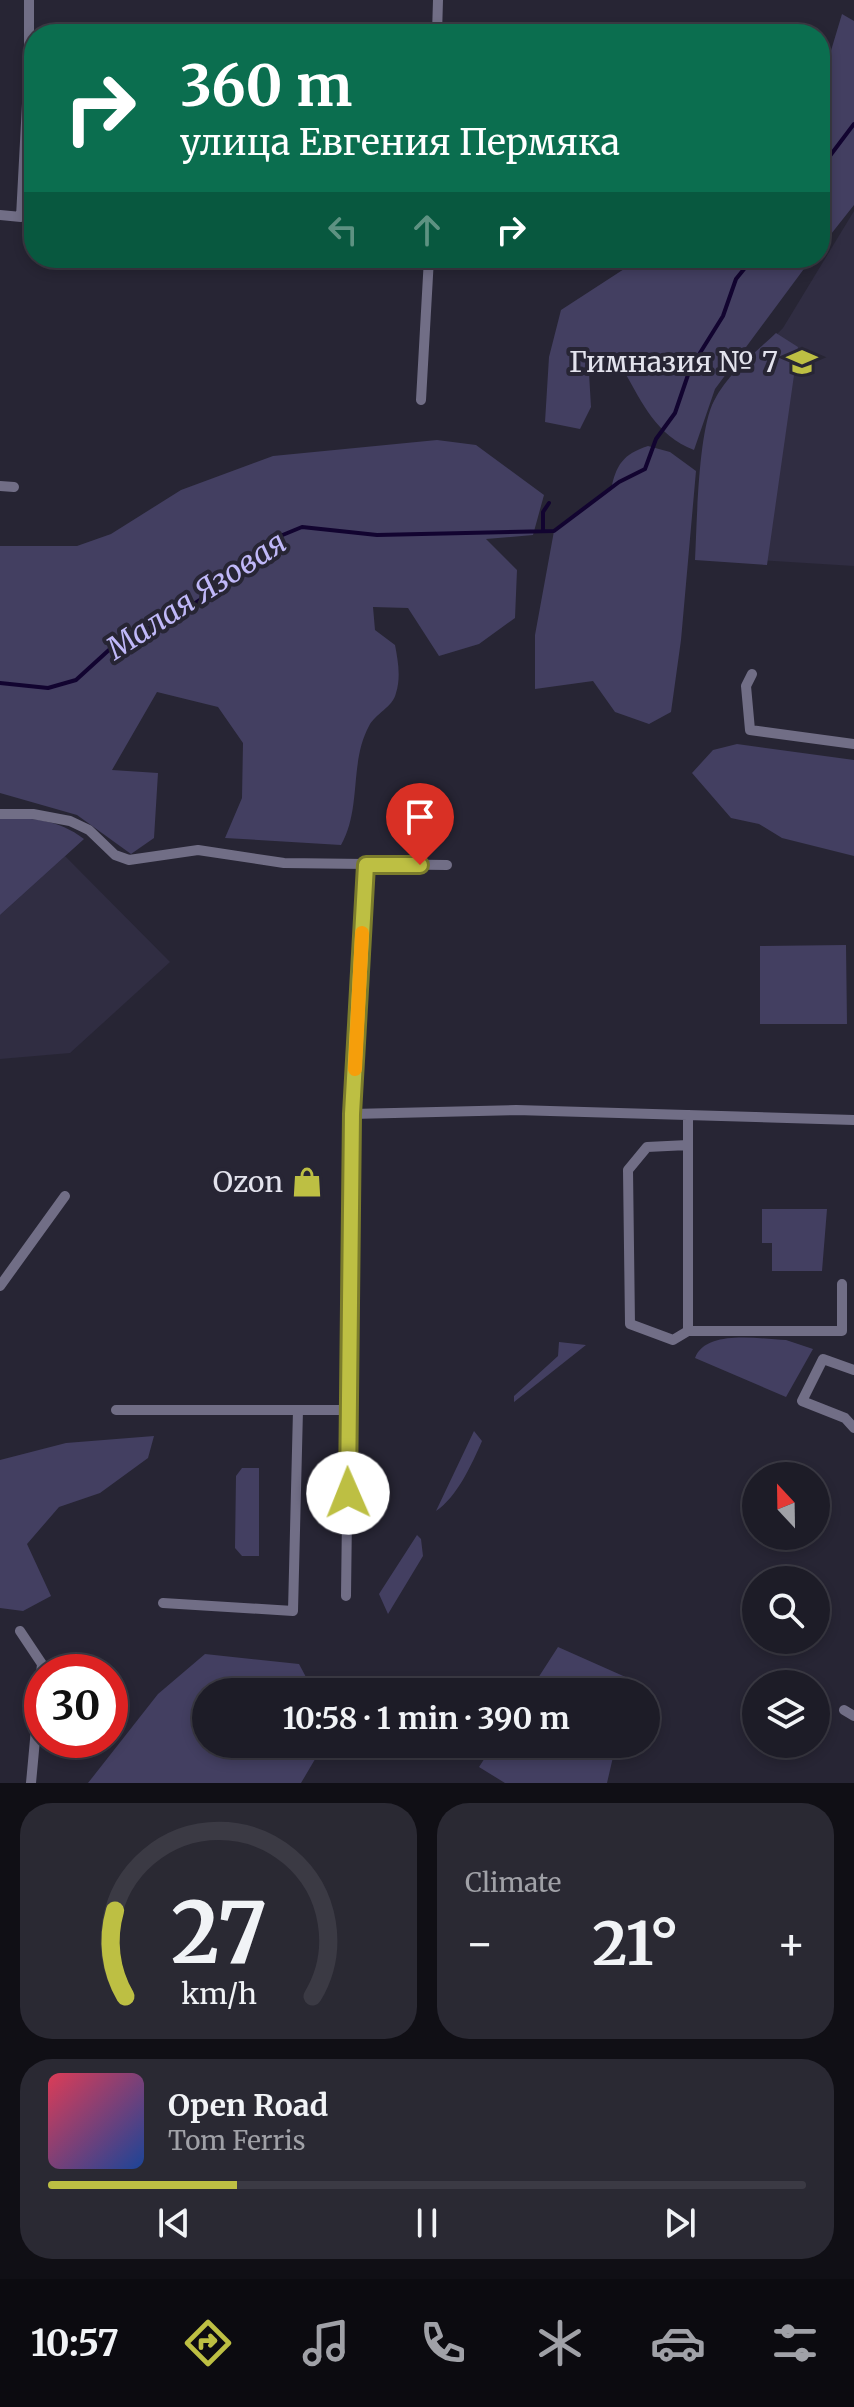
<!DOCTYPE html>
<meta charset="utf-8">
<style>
:root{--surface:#1d1c27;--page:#2a2933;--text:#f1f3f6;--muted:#a0a1a7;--line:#3b3a44;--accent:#bdbf43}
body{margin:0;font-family:Merriweather,serif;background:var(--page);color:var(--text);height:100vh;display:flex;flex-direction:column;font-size:30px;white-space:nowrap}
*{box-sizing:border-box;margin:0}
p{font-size:26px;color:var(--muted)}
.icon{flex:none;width:44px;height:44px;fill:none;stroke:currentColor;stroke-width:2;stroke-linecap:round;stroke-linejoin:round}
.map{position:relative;height:1783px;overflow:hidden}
.panel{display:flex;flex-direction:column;gap:20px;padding:20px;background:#100f15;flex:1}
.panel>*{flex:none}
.hud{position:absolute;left:24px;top:24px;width:806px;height:244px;border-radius:32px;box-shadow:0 4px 12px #0003,0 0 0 2px var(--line);background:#0b6e4f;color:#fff;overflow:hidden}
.needle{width:52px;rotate:338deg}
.controls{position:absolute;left:742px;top:1462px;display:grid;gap:16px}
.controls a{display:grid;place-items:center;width:88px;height:88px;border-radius:50%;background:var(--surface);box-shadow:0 4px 12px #0003,0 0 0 2px var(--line);font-size:40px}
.speed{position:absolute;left:24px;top:1654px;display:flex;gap:16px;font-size:40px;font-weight:700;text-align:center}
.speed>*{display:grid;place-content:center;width:104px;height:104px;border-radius:50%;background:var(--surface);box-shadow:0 4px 12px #0003,0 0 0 2px var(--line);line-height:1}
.speed .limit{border:12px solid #d22;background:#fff;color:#111}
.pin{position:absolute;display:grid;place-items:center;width:68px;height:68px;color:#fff;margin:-82px -34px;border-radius:50% 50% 50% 0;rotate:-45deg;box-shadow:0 0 8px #0007}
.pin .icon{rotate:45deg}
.me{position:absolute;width:88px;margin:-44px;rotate:359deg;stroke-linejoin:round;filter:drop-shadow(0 0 6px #0008)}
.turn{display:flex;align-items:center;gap:28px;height:168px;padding:0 24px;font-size:36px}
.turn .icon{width:104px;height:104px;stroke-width:2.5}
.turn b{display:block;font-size:56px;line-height:68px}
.lanes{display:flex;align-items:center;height:76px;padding:0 24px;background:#0003;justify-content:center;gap:40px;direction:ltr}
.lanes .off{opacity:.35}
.big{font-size:60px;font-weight:700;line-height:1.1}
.panel .widget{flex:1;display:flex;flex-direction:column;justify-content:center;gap:12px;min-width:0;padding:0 28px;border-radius:32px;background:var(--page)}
.panel .dial{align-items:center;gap:0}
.dial svg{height:208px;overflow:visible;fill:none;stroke:var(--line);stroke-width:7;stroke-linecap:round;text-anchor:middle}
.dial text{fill:var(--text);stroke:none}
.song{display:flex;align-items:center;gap:24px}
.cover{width:96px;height:96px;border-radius:12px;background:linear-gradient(135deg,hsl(350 70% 55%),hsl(220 70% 35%))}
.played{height:8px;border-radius:4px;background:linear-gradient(90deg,var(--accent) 25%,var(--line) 25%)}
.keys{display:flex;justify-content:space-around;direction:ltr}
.heat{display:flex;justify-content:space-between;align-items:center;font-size:44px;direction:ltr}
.panel .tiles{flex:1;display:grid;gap:20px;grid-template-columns:1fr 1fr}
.widget:last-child{grid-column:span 2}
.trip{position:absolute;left:192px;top:1678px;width:468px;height:80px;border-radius:40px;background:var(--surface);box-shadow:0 4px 12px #0003,0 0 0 2px var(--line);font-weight:700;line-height:80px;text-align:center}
.tab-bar{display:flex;height:128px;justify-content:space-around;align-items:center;background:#0c0b10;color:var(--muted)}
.tab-bar .icon{width:56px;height:56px}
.tab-bar .active{color:var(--accent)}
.tab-bar b{font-size:36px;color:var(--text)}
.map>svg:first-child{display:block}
.built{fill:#302d42}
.green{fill:#433f61}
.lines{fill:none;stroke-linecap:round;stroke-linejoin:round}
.stream{stroke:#120430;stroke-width:4}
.minor{stroke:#716e86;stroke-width:10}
.route-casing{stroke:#7b7c2c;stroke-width:20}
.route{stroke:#bdbf43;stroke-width:14}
.slow{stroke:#f59e0b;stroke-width:14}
.labels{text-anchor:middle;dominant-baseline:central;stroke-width:8;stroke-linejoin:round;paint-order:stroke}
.poi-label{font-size:28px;fill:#e3e3ed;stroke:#272534;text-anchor:end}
.water-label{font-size:30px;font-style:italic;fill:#c0b8f8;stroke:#272534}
</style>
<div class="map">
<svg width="854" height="1783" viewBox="0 0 854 1783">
<rect width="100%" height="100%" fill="#272534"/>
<path class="built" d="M854,211V566L697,556L712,405L717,395L783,328Z
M65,856L170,962L70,1053L0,1059V915Z"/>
<path class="green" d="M842,14L854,21V205L820,248V55L830,54Z
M641,258H812L715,389L694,450C656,435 643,404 624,371C610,366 602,366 589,373L591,407L580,429L545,422L549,357L561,310Z
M776,333L798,347L767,565L695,560C697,523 698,431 714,401C728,373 754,354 776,333Z
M437,440L476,445L544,495L533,535L486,539L517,570L515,618L479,644L439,656L408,608L373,607L375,630L395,645C398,661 401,677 396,693C393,707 375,714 369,726C349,763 362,808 341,845L225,838L242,798L243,743L218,707L157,692L112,770L158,773L154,838L131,854L77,815L0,793V546H77L111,534L181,490L273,456Z
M648,446L670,452L696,471L681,640L671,712L649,724L615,712L593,681L535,689V635L554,531L611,490C616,465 623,454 648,446Z
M737,744L854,760V856L782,838L759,824L731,818L692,773L713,750Z
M0,818C32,818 58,819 84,839L0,915Z
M846,945L847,1024H760V946Z
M762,1209H827L822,1271H772V1243H762Z
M786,1340L813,1349L786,1397L695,1358C706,1329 759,1339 786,1340Z
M559,1342L586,1345L514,1402V1396L558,1356Z
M474,1431L482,1441C472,1464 457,1497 436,1511Z
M154,1436L148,1458L100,1493L59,1507L27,1544L51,1596L23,1611L0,1608V1460L66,1443Z
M242,1468H259V1556H242L235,1548L236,1476Z
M417,1535L421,1539L423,1556L388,1614L379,1594Z
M558,1647L630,1679L628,1692H529Z
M205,1654L299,1664L314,1692H206V1744H324L301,1783H88L158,1694Z
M494,1744H616L607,1783H505L479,1767Z"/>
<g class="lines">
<path class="stream" d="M820,169L854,124
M543,531V512L549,503
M0,683L48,688L76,680L121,639L172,618L220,587L268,541L302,527L377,535L554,531L619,482L645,469L656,439L675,413L690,369L723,316L736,279L753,258"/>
<path class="minor" d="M437,34L438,0
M0,215L21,217L29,66V0
M421,400L429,258
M0,486L14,487
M752,674L746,686L750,730L854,744
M0,814H33L70,821L89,830L115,855L129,860L198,850L284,863L447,865
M352,1114L516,1110L854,1120
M688,1115V1331H842V1284
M688,1145L647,1147L628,1170L630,1324L673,1340L688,1331
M0,1286L65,1196
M854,1370L823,1359L802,1401L845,1418L854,1428
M116,1410H346
M346,1596L352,1114L366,865
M163,1603L293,1611L298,1410
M20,1631L42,1664L31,1783
M844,1710L854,1716"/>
</g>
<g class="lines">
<g class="route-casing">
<path id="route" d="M348,1493L352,1114L366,865H420"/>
</g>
<use href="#route" class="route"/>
<path class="slow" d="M355,1069L362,933"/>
</g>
<defs>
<g id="school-bare" transform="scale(2.4)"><path d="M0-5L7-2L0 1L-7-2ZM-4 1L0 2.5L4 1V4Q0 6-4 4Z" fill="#bdbf43" stroke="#272534" stroke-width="2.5" paint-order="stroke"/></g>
<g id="shop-bare" transform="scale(2.4)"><path d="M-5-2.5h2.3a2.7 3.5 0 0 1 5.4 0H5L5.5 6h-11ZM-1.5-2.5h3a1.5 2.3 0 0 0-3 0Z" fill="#bdbf43" stroke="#272534" stroke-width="2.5" paint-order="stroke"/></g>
</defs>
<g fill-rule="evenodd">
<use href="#school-bare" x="802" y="362"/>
<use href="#shop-bare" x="307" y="1182"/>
</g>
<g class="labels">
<g class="poi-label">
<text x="778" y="362">Гимназия № 7</text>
<text x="283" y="1182">Ozon</text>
</g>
<g class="water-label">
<text transform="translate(196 595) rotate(-33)">Малая Язовая</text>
</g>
</g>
</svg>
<div class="controls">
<a><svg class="needle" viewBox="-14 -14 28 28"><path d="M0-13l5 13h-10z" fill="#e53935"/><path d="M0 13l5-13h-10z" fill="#a0a1a7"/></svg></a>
<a><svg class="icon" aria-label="search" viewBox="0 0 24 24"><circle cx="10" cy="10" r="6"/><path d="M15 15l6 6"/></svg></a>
<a><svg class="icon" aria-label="layers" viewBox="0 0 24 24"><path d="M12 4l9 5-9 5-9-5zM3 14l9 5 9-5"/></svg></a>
</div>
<div class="speed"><div class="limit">30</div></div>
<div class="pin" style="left:420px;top:865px;background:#d93025"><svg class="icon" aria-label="arrive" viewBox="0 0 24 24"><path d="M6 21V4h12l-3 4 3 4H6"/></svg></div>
<svg class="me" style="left:348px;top:1493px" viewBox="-20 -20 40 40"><circle r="19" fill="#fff"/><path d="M0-13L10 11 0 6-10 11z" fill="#bdbf43"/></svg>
<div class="trip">10:58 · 1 min · 390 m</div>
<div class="hud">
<div class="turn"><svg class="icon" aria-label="right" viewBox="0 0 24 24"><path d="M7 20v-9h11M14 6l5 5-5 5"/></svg><div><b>360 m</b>улица Евгения Пермяка</div></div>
<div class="lanes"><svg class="icon off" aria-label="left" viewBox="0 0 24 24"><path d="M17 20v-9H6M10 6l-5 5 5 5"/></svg><svg class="icon off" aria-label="ahead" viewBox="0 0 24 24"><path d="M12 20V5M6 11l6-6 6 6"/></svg><svg class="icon" aria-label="right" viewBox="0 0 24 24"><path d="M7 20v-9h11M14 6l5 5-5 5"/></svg></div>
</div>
</div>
<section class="panel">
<div class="tiles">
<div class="widget dial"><svg viewBox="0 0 100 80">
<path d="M14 69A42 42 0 1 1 86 69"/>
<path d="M14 69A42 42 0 0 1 10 36" stroke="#bdbf43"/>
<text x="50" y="56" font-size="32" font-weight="700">27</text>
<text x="50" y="72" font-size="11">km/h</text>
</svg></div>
<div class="widget"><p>Climate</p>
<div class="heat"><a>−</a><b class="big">21°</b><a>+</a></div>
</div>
<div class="widget">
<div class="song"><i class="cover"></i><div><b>Open Road</b><p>Tom Ferris</p></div></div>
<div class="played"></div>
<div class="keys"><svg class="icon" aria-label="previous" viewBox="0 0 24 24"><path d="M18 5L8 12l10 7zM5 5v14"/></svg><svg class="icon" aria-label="pause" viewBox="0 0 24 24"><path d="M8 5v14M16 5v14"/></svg><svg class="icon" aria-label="next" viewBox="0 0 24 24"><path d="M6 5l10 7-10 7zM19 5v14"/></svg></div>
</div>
</div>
</section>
<nav class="tab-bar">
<b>10:57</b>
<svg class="icon active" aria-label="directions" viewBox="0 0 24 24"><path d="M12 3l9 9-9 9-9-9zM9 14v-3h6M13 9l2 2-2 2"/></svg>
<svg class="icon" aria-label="music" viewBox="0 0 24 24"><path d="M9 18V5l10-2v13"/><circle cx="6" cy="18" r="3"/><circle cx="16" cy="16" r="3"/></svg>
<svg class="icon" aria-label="phone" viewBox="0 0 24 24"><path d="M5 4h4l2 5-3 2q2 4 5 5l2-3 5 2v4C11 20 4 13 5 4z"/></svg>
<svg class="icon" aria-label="climate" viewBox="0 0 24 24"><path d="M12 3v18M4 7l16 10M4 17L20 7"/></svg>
<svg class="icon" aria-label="car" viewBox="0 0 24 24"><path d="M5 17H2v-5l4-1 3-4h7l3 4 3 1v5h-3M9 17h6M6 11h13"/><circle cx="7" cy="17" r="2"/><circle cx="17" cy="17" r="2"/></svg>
<svg class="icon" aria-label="filters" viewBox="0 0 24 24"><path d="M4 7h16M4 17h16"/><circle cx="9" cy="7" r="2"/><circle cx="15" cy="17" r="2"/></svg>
</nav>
